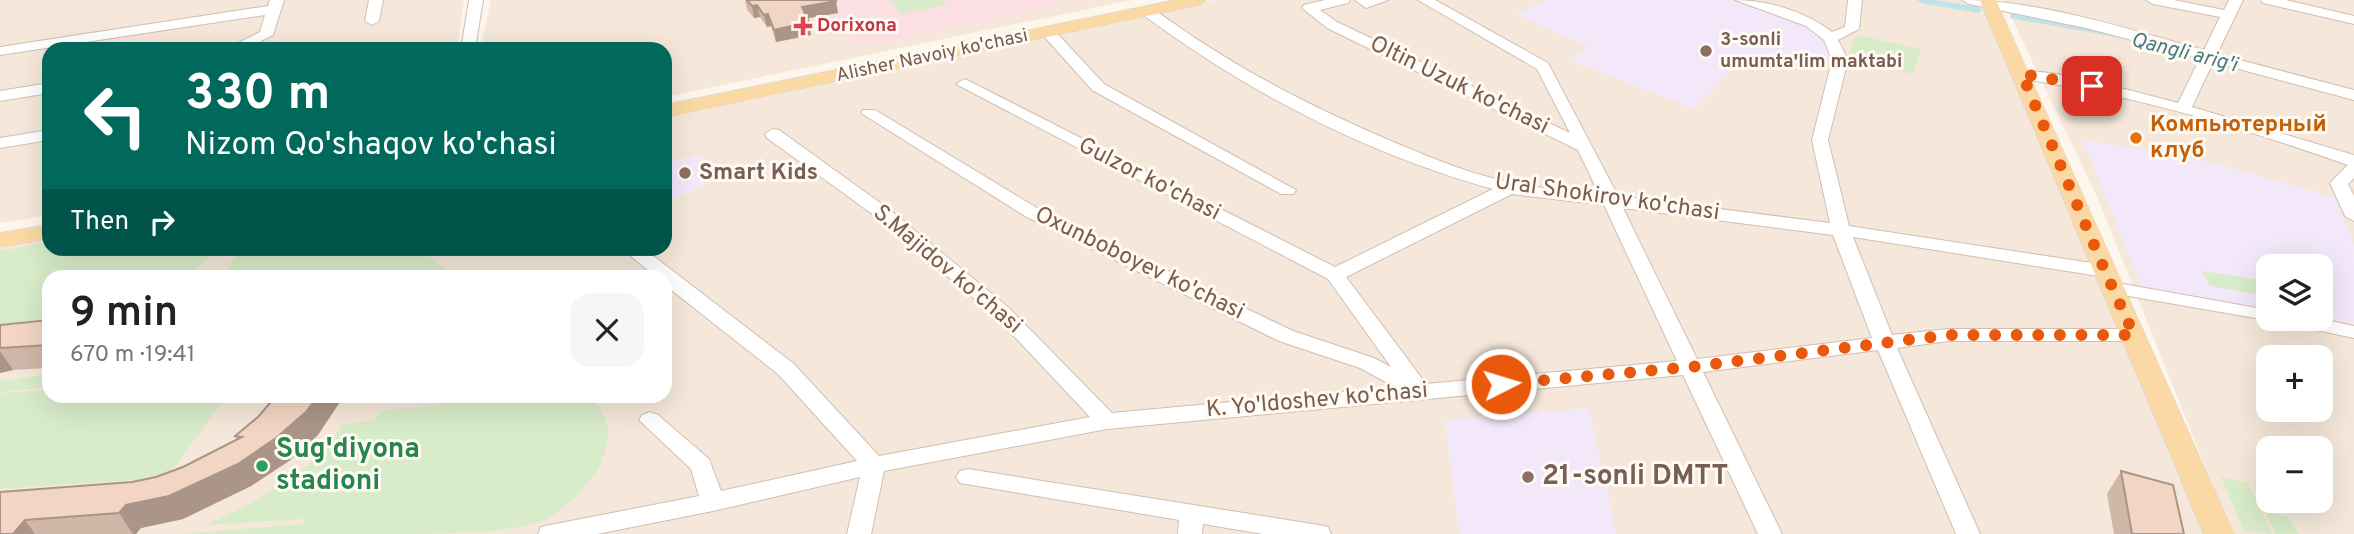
<!DOCTYPE html>
<meta charset="utf-8">
<style>
:root{--surface:#fff;--page:#f6f6f6;--text:#222;--muted:#767676}
body{margin:0;font-family:Overpass,sans-serif;background:var(--page);color:var(--text);height:100vh;display:flex;flex-direction:column;font-size:26px;white-space:nowrap}
*{box-sizing:border-box;margin:0}
p{font-size:23px;color:var(--muted)}
.icon{flex:none;width:38px;height:38px;fill:none;stroke:currentColor;stroke-width:2;stroke-linecap:round;stroke-linejoin:round}
.map{position:relative;flex:1;overflow:hidden}
.details{position:absolute;left:42px;top:270px;width:630px;height:133px;display:flex;flex-direction:column;background:var(--surface);border-radius:21px;box-shadow:0 7px 28px #0002}
.details>*{flex:none}
.banner{position:absolute;left:42px;top:42px;width:630px;height:214px;border-radius:21px;box-shadow:0 7px 28px #0002;background:#00695c;color:#fff;overflow:hidden}
.tools{position:absolute;left:2256px;top:254px;display:grid;gap:14px}
.tools a{display:grid;place-items:center;width:77px;height:77px;border-radius:14px;background:var(--surface);box-shadow:0 7px 28px #0002;font-size:35px}
.pin{position:absolute;display:grid;place-items:center;width:60px;height:60px;color:#fff;margin:-30px;border-radius:14px;box-shadow:0 4px 10px #0006}
.me{position:absolute;width:77px;margin:-38px;rotate:85deg;stroke-linejoin:round;filter:drop-shadow(0 0 5px #0008)}
.turn{display:flex;align-items:center;gap:24px;height:147px;padding:0 28px;font-size:32px}
.turn .icon{width:91px;height:91px;stroke-width:2.5}
.turn b{display:block;font-size:49px;line-height:60px}
.then{display:flex;align-items:center;height:66px;padding:0 28px;background:#0003;gap:14px;font-size:26px}
.round{display:grid;place-items:center;flex:none;width:74px;height:74px;border-radius:21px;background:var(--page)}
.overview{display:flex;align-items:center;justify-content:space-between;height:119px;padding:0 28px}
h1{font-size:42px;font-weight:600;line-height:52px}
.map>svg:first-child{display:block}
.residential{fill:#f5e8da;fill-rule:evenodd}
.education{fill:#f3e8fa}
.medical{fill:#fbdfe3}
.green{fill:#d8ecc9}
.lines{fill:none;stroke-linecap:round;stroke-linejoin:round}
.canal{fill:#bfe3e8;fill-rule:evenodd}
.minor-casing{stroke:#d1beb0;stroke-width:2}
.major-casing{stroke:#dad1cd;stroke-width:1}
.minor{fill:#fff;fill-rule:evenodd}
.major{fill:#fbd9a5;fill-rule:evenodd}
.wall{fill:#d1b7a8}
.shaded-wall{fill:#aa9588}
.building{fill:#f3d5c3;stroke:#aa9588;stroke-width:2}
.route{stroke:#ea580c;stroke-width:12;stroke-dasharray:0 21.6}
.health-dot{fill:#e0444e;stroke:#fffaf3;stroke-width:2.5}
.education-dot{fill:#8d6e63;stroke:#fffaf3;stroke-width:2.5}
.food-dot{fill:#e8710a;stroke:#fffaf3;stroke-width:2.5}
.leisure-dot{fill:#2e9e5b;stroke:#fffaf3;stroke-width:2.5}
.labels{text-anchor:middle;dominant-baseline:central;stroke-width:6;stroke-linejoin:round;paint-order:stroke}
.far-health-label{font-size:19px;font-weight:bold;fill:#be3a42;stroke:#fffaf3;text-anchor:start}
.far-education-label{font-size:19px;font-weight:bold;fill:#785e54;stroke:#fffaf3;text-anchor:start}
.far-street-label{font-size:19px;fill:#7a5c4d;stroke:#fffaf3}
.far-water-label{font-size:21px;font-style:italic;fill:#437c86;stroke:#fffaf3}
.street-label{font-size:23px;fill:#7a5c4d;stroke:#fffaf3}
.food-label{font-size:23px;font-weight:bold;fill:#c56008;stroke:#fffaf3;text-anchor:start}
.education-label{font-size:23px;font-weight:bold;fill:#785e54;stroke:#fffaf3;text-anchor:start}
.near-leisure-label{font-size:28px;font-weight:bold;fill:#27864d;stroke:#fffaf3;text-anchor:start}
.near-education-label{font-size:28px;font-weight:bold;fill:#785e54;stroke:#fffaf3;text-anchor:start}
</style>
<div class="map">
<svg width="2354" height="534" viewBox="0 0 2354 534">
<rect width="100%" height="100%" fill="#fdf6ec"/>
<g class="residential">
<path d="M0 0H464L457 49H49V215L0 223Z"/>
<path d="M491 0H1131L665 97V49H480Z"/>
<path d="M1214 0H1981L2204 534H0V243L49 235V248H665V115ZM49 276H665V396H49Z"/>
<path d="M2003 0H2354V534H2232L2099 201ZM2268 266H2320V318H2268ZM2268 357H2320V410H2268ZM2268 448H2320V500H2268Z"/>
</g>
<g class="education">
<path d="M1549 0H1731L1816 29 1831 57 1774 58 1745 55 1695 109 1570 60 1589 47 1515 14Z"/>
<path d="M2083 140 2209 162 2334 197 2354 244V324L2321 318 2320 266H2268V309L2142 287Z"/>
<path d="M698 155 706 161 696 166 714 180 665 203V162Z"/>
<path d="M1589 408 1616 534H1459L1445 420Z"/>
</g>
<path class="medical" d="M812 0H1050L1054 8 856 48 846 33 827 36Z"/>
<g class="green">
<path d="M890 0H938L952 3 901 14Z"/>
<path d="M1856 35 1921 49 1913 74 1846 59Z"/>
<path d="M49 242V248L216 249 190 276H49V337L0 346V251Z"/>
<path d="M239 248 421 249 453 276H224Z"/>
<path d="M2202 271 2260 280 2268 296 2210 286Z"/>
<path d="M49 374V387L0 392V381Z"/>
<path d="M49 390V396H227L166 478 0 489V393Z"/>
<path d="M447 396H590C610 417 613 435 601 463 592 482 561 514 541 522 497 534 436 534 388 534 319 534 250 534 181 534L303 524 305 519 206 525C256 502 312 473 342 425L376 420 381 410 440 406Z"/>
<path d="M2221 477 2248 483 2272 534 2244 531Z"/>
<path d="M2265 512 2290 518 2298 534H2275Z"/>
</g>
<g class="lines">
<g class="canal">
<path d="M1917 0H1936L1978 7 1982 10 1978 13 1921 3Z"/>
<path d="M2013 13 2110 30 2115 33 2110 36 2010 18V14Z"/>
</g>
<defs>
<g id="minor">
<path d="M270 0H284L273 35 246 49H226L260 32 265 15 0 55V47L268 6Z"/>
<path d="M369 0H383L379 21 372 25 365 21Z"/>
<path d="M469 0H483L475 49H461Z"/>
<path d="M1325 0H1350L1348 3 1320 10 1337 22 1570 133 1537 69 1418 0H1435L1548 63 1618 196 1830 223 1812 140 1832 60 1824 40 1806 26 1735 0C1768 0 1806 12 1832 32L1845 27 1848 0H1862L1859 29 1838 40 1848 60 1828 140 1849 226 2105 265 2115 271 2105 277 1853 237 1892 335 1948 329H2134L2141 330 2144 335 2141 340 2134 341H1948L1897 348 1980 534H1956L1878 350 1703 372 1782 534H1758L1683 375 1107 429 884 471 871 534H847L860 477 713 511 597 534H538L541 527 550 525 699 496 691 469 639 420 642 415 650 412 658 415 709 459 721 491 857 461 778 374 665 285V276H655L621 248H643L794 364 879 456 1090 417 995 316 878 218 767 138 765 134 773 129 779 130 890 210 1009 308 1112 413 1395 387 1360 368 1279 341 1025 216 861 113 863 110H875L1037 208 1293 331 1374 358 1391 367 1328 279 956 84 964 79 969 81 1335 267 1493 189C1367 154 1247 92 1142 14V8H1152C1233 67 1306 105 1398 144 1435 159 1470 174 1509 182 1538 189 1569 190 1599 194L1578 150 1327 28 1302 8 1304 5ZM1512 194 1604 205 1677 361 1426 384 1346 277ZM1623 208 1833 235 1872 338 1697 359Z"/>
<path d="M1355 0H1388L1366 8Z"/>
<path d="M1962 0C2040 0 2129 30 2204 50L2220 17 2153 4 2146 0H2174L2224 10 2229 0H2243L2217 54 2354 90V100L2213 62 2192 107 2354 155V178L2348 184 2354 196V221L2345 216 2330 183 2348 165C2243 128 2132 94 2022 79L2014 74C2028 61 2154 97 2178 103L2200 58 2086 28 1969 4Z"/>
<path d="M2261 0H2286L2354 16V24L2263 3Z"/>
<path d="M1048 28 1053 29 1104 84 1296 190 1293 194H1281L1092 90 1043 35 1041 32 1043 29Z"/>
<path d="M49 83V93L0 101V91Z"/>
<path d="M49 130V140L0 148V138Z"/>
<path d="M2112 282 2268 310V318H2317L2354 326V338L2273 321 2105 292 2102 288 2105 284Z"/>
<path d="M968 469 1319 525 1328 527 1331 534H1263L1203 524 1202 534H1178L1179 520 960 483 956 477 960 471Z"/>
</g>
<g id="major">
<path d="M1175 0H1207L1199 5 665 117V105Z"/>
<path d="M1980 0H1996L2234 534H2204Z"/>
<path d="M49 225V239L0 247V233Z"/>
</g>
</defs>
<use href="#minor" class="minor-casing"/>
<use href="#major" class="major-casing"/>
<use href="#minor" class="minor"/>
<use href="#major" class="major"/>
</g>
<g class="wall">
<path d="M745 0H835L838 13 807 18 811 35 776 42 771 26 767 27 760 17 754 18 747 10Z"/>
<path d="M2071 79 2095 87 2091 97 2071 95 2067 89Z"/>
<path d="M49 320V368L13 370 0 373V325Z"/>
<path d="M318 435 289 461 251 486 183 519 141 528 136 534H0V492L132 482 156 477 183 467 236 439 235 436Z"/>
<path d="M2121 471 2184 534H2114L2107 494Z"/>
</g>
<g class="shaded-wall">
<path d="M836 1 838 13 804 19 802 7Z"/>
<path d="M757 5 760 17 754 18 752 6Z"/>
<path d="M768 14 771 26 767 27 764 15Z"/>
<path d="M809 22 811 35 776 42 774 30Z"/>
<path d="M0 351 13 370 0 373Z"/>
<path d="M318 396H344L318 435 289 461 251 486 183 519 141 528 136 534H133L119 513 126 505Z"/>
<path d="M25 520 35 534H13Z"/>
</g>
<g class="building">
<path d="M747 0H835L836 1 802 7 809 22 774 30 768 14 764 15 757 5 752 6Z"/>
<path d="M2071 79 2093 83 2095 87 2075 85Z"/>
<path d="M49 320V345L0 348V325Z"/>
<path d="M276 396H318L306 412 276 438 238 464 169 496 126 505 119 513 25 520 13 534H0V492L132 482 156 477 183 467 242 437 235 436 258 417Z"/>
<path d="M2121 471 2173 485 2184 534H2132Z"/>
</g>
<g class="lines">
<path class="route" d="M1501 384 1690 367 1948 335H2134L2105 271 2022 74 2092 86"/>
</g>
<path class="health-dot" d="M799.5 15.5h7v7h7v7h-7v7h-7v-7h-7v-7h7z"/>
<g class="education-dot">
<circle cx="1706" cy="51" r="7"/>
<circle cx="685" cy="173" r="7"/>
<circle cx="1528" cy="477" r="7"/>
</g>
<circle class="food-dot" cx="2136" cy="138" r="7"/>
<circle class="leisure-dot" cx="262" cy="466" r="7"/>
<g class="labels">
<g class="far-health-label">
<text x="817" y="26">Dorixona</text>
</g>
<g class="far-education-label">
<text x="1720" y="40">3-sonli<tspan x="1720" dy="22">umumta'lim maktabi</tspan></text>
</g>
<g class="far-street-label">
<text transform="translate(932 56) rotate(-12)">Alisher Navoiy ko'chasi</text>
</g>
<g class="far-water-label">
<text transform="translate(2184 53) rotate(14)">Qangli arig'i</text>
</g>
<g class="street-label">
<text transform="translate(1459 86) rotate(26)">Oltin Uzuk ko'chasi</text>
<text transform="translate(1149 180) rotate(27)">Gulzor ko'chasi</text>
<text transform="translate(1607 198) rotate(8)">Ural Shokirov ko'chasi</text>
<text transform="translate(1139 264) rotate(26)">Oxunboboyev ko'chasi</text>
<text transform="translate(947 270) rotate(40)">S.Majidov ko'chasi</text>
<text transform="translate(1317 401) rotate(-5)">K. Yo'ldoshev ko'chasi</text>
</g>
<g class="food-label">
<text x="2150" y="125">Компьютерный<tspan x="2150" dy="26">клуб</tspan></text>
</g>
<g class="education-label">
<text x="699" y="173">Smart Kids</text>
</g>
<g class="near-leisure-label">
<text x="276" y="450">Sug'diyona<tspan x="276" dy="32">stadioni</tspan></text>
</g>
<g class="near-education-label">
<text x="1542" y="477">21-sonli DMTT</text>
</g>
</g>
</svg>
<div class="tools">
<a><svg class="icon" aria-label="layers" viewBox="0 0 24 24"><path d="M12 4l9 5-9 5-9-5zM3 14l9 5 9-5"/></svg></a>
<a>+</a>
<a>−</a>
</div>
<div class="pin" style="left:2092px;top:86px;background:#d93025"><svg class="icon" aria-label="arrive" viewBox="0 0 24 24"><path d="M6 21V4h12l-3 4 3 4H6"/></svg></div>
<svg class="me" style="left:1501px;top:384px" viewBox="-20 -20 40 40"><circle r="17" fill="#ea580c" stroke="#fff" stroke-width="3"/><path d="M0-11L8 9 0 5-8 9z" fill="#fff"/></svg>
<div class="banner">
<div class="turn"><svg class="icon" aria-label="left" viewBox="0 0 24 24"><path d="M17 20v-9H6M10 6l-5 5 5 5"/></svg><div><b>330 m</b>Nizom Qo'shaqov ko'chasi</div></div>
<div class="then">Then<svg class="icon" aria-label="right" viewBox="0 0 24 24"><path d="M7 20v-9h11M14 6l5 5-5 5"/></svg></div>
</div>
<section class="details">
<div class="overview"><div><h1>9 min</h1><p>670 m · 19:41</p></div><a class="round"><svg class="icon" aria-label="close" viewBox="0 0 24 24"><path d="M6 6l12 12M18 6L6 18"/></svg></a></div>
</section>
</div>
